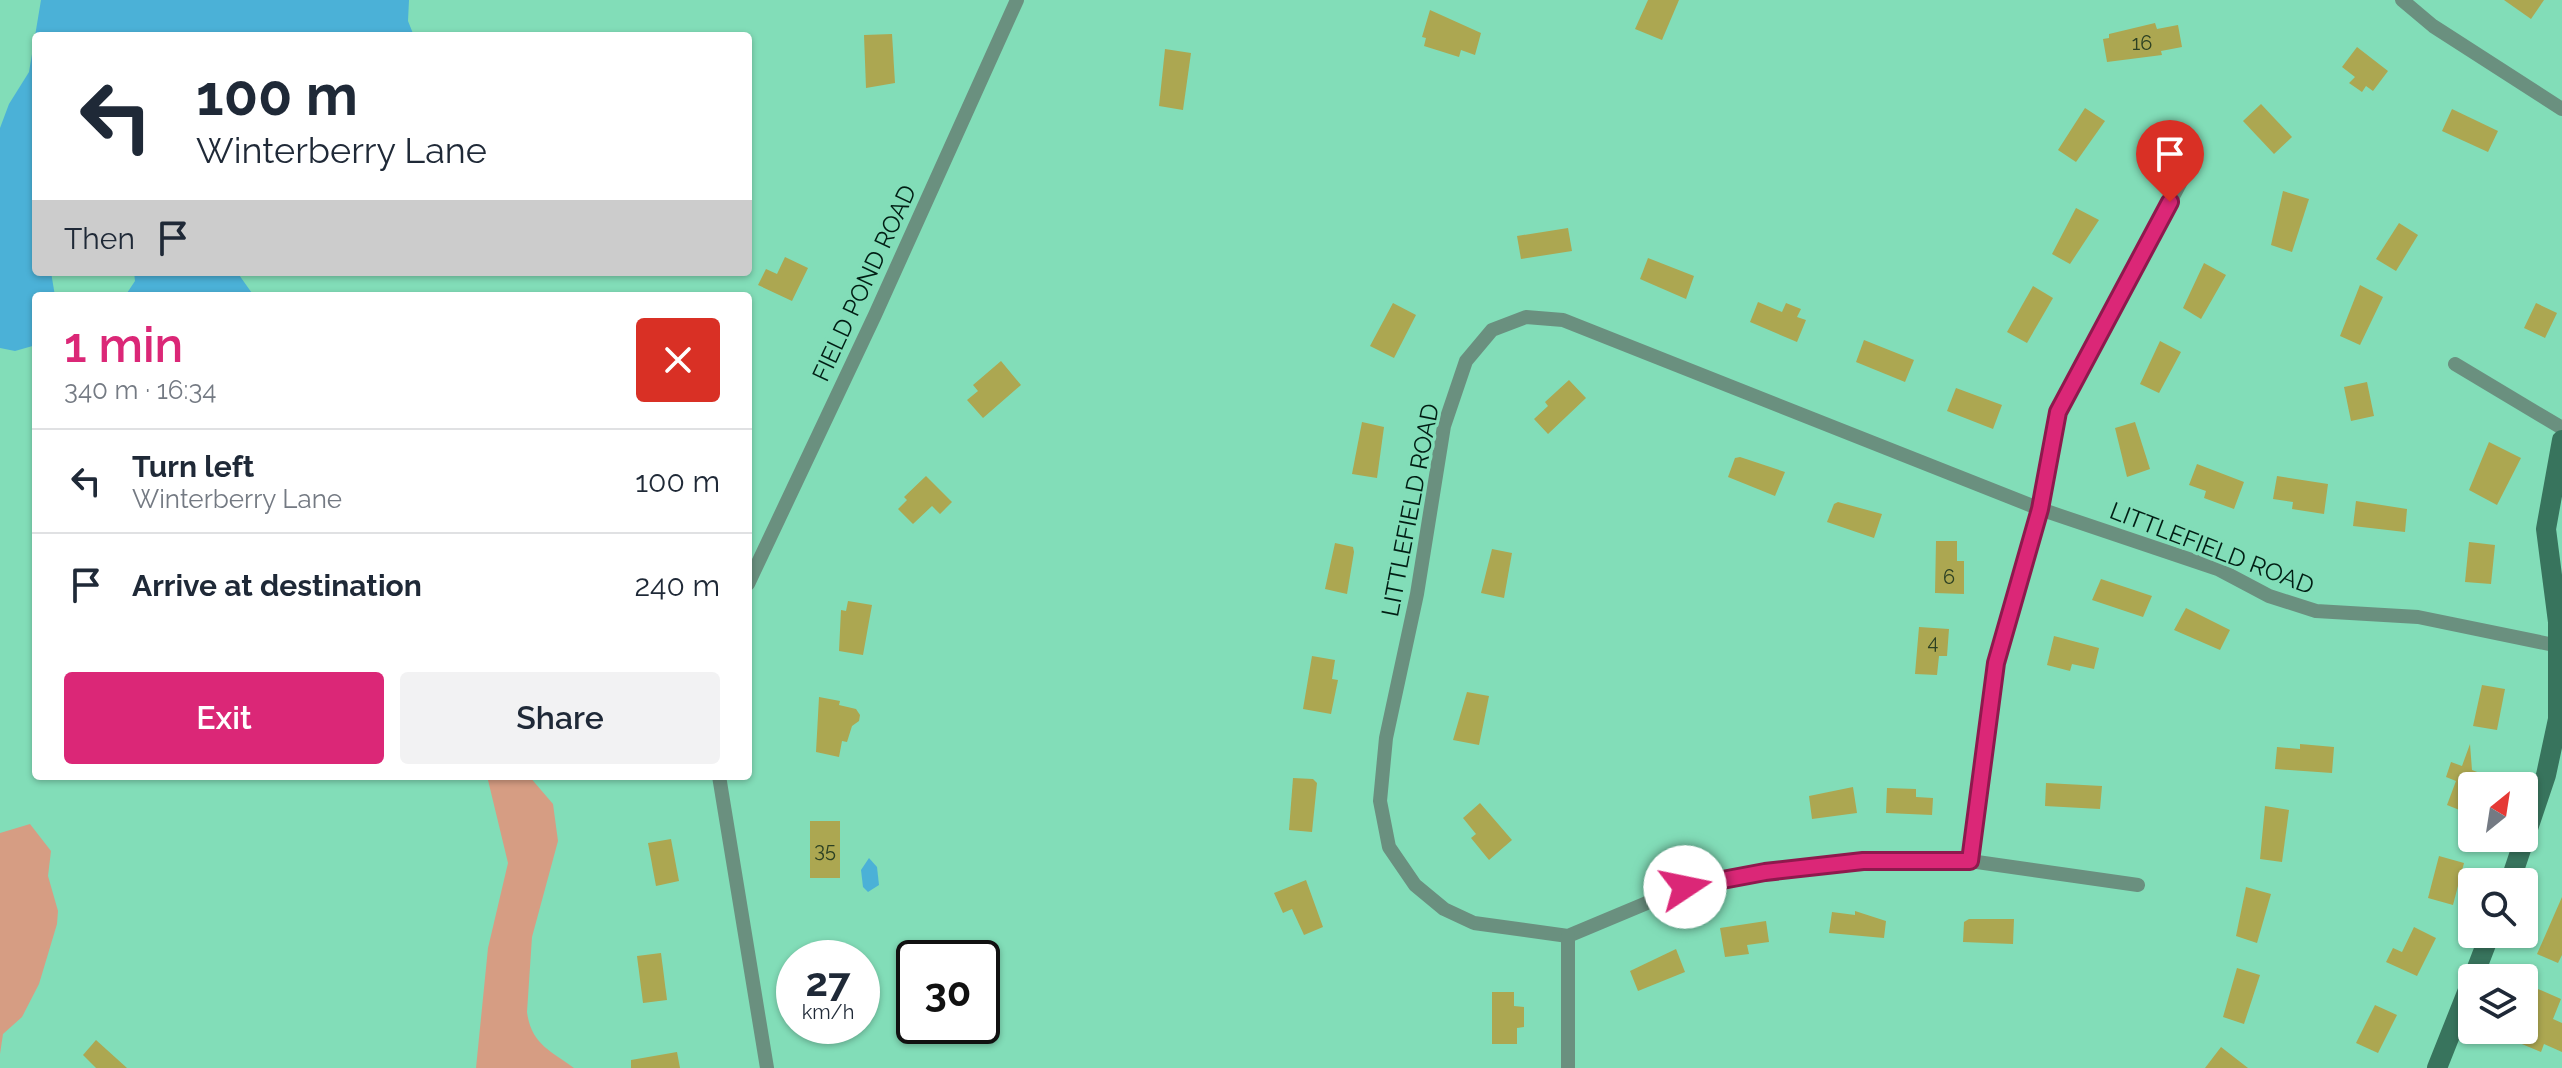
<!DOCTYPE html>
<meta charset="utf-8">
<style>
:root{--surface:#fff;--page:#f2f2f3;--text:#1f2937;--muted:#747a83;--line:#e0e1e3;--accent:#db2777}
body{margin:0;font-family:Raleway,sans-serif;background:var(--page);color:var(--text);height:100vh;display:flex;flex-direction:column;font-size:30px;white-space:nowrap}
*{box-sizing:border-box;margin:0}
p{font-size:26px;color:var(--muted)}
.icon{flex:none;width:44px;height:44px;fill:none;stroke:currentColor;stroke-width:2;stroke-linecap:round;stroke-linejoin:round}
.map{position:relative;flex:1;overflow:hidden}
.sheet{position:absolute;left:32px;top:292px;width:720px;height:488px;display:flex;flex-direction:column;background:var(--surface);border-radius:8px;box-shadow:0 2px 6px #0004}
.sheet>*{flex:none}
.guide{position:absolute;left:32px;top:32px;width:720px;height:244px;border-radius:8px;box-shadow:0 2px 6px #0004;background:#fff;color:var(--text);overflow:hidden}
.needle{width:52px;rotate:30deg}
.buttons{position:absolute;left:2458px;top:772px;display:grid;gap:16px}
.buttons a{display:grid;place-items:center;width:80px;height:80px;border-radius:8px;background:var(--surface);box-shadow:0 2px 6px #0004;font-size:40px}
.speed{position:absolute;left:776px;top:940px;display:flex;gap:16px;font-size:40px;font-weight:700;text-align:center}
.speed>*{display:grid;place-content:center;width:104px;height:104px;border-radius:50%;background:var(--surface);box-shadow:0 2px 6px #0004;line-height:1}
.speed small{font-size:20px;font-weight:400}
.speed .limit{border:4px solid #111;border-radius:12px;background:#fff;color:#111}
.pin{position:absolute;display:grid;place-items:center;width:68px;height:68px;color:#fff;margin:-82px -34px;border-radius:50% 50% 50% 0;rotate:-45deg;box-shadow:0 0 8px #0007}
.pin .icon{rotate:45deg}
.me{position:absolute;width:88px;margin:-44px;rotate:79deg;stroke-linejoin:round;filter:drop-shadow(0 0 6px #0008)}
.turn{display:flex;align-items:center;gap:28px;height:168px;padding:0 32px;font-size:36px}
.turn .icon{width:104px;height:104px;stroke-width:2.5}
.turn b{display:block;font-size:56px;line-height:68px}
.then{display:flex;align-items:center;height:76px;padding:0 32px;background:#0003;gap:16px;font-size:30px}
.round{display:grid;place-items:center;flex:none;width:84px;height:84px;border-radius:8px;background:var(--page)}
.overview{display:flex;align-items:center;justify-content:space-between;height:136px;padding:0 32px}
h1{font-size:48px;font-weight:600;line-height:60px;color:var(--accent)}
.button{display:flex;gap:16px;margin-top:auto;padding:16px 32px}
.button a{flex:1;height:92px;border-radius:8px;background:var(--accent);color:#fff;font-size:32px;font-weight:600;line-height:92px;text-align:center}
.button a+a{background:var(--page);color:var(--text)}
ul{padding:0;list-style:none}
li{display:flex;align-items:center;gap:24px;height:104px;padding:0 32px;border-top:2px solid var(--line)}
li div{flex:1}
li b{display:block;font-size:30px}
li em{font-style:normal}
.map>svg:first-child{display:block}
.green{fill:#d69d83}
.water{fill:#4bb1d7}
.building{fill:#aca751}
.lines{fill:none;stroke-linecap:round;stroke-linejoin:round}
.street{stroke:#6a907f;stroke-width:14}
.secondary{stroke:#38745d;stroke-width:20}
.route-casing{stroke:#8e194d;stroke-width:20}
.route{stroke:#db2777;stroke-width:14}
.labels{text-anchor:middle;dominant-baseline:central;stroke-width:7;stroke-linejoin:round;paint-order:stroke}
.number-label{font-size:20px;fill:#2c4023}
.street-label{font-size:24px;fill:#011e14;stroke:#82ddb8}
</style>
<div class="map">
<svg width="2562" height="1068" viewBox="0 0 2562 1068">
<rect width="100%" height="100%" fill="#82ddb8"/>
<g class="green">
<path d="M487 776H529L553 804 558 841 532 937 527 1012C531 1044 551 1051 574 1068H476L488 948 508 863Z"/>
<path d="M30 824 51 851 48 876 58 911 57 924 39 984 22 1017 3 1034 0 1054V833Z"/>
</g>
<g class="water">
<path d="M41 0H409L408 21 414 36H36V272H51L55 296H36V345L15 351 0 348V128L9 104 29 72Z"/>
<path d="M134 272H237L254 296H125L135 281Z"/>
<path d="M869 858 877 867 879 885 868 892 863 887 861 870Z"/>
</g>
<g class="building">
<path d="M1648 0H1679L1662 40 1635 29Z"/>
<path d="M2504 0H2544L2531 19Z"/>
<path d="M1430 10 1481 33 1475 55 1461 50 1459 57 1424 46 1426 38 1422 37Z"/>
<path d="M2155 23 2157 29 2178 25 2182 47 2161 51 2162 55 2107 62 2103 39 2109 38V34Z"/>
<path d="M892 34 895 83 866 88 864 35Z"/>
<path d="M2357 47 2388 71 2373 91 2366 86 2362 92 2349 83 2355 77 2342 67Z"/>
<path d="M1165 49 1191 53 1183 110 1159 106Z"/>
<path d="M2261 104 2292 137 2274 154 2243 121Z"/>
<path d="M2085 108 2105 121 2076 162 2058 150Z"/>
<path d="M2452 109 2498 131 2488 152 2442 131Z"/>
<path d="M2283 191 2309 199 2292 252 2271 245Z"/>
<path d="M2076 208 2099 220 2070 264 2052 254Z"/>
<path d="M2399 223 2418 235 2396 271 2376 259Z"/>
<path d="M1568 228 1572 251 1521 259 1517 236Z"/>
<path d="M785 257 808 268 792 301 758 285 766 269 777 274Z"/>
<path d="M1648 258 1694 276 1686 299 1640 279Z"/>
<path d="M2204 263 2226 275 2201 319 2183 308Z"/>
<path d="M2360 285 2383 297 2360 345 2340 336Z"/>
<path d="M2033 286 2053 298 2027 343 2007 332Z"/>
<path d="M1758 302 1782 312 1786 303 1801 309 1797 317 1806 320 1797 342 1750 322Z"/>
<path d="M1393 303 1416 315 1394 358 1370 346Z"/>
<path d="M2536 303 2557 313 2545 338 2524 328Z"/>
<path d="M1864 340 1914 360 1905 382 1856 362Z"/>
<path d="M2160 341 2181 352 2159 393 2140 384Z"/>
<path d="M1001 361 1021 385 983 418 967 400 978 391 973 385Z"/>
<path d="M1569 380 1586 398 1548 434 1534 419 1548 406 1545 402Z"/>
<path d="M2367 382 2374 416 2351 421 2344 387Z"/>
<path d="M1956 388 2002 405 1993 429 1947 411Z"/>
<path d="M1362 422 1384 427 1377 478 1352 474Z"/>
<path d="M2135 422 2150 469 2127 477 2115 428Z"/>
<path d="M2489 442 2521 458 2497 505 2469 490Z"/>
<path d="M1740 457 1785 472 1775 496 1728 477 1735 458Z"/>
<path d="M2197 464 2244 482 2234 509 2204 498 2206 491 2189 485Z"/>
<path d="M926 476 952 502 940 514 932 506 913 524 898 509 907 500 904 497Z"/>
<path d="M2277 476 2328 484 2324 514 2292 509 2293 502 2273 499Z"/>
<path d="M2356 501 2407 509 2405 532 2353 526Z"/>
<path d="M1838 502 1882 514 1874 538 1827 522 1834 504Z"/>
<path d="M1936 541H1957V561H1964V594L1935 593Z"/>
<path d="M2469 542 2495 545 2491 584 2465 582Z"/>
<path d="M1335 543 1353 547 1354 552 1347 594 1325 589Z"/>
<path d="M1492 549 1512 553 1504 598 1481 593Z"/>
<path d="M2101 579 2152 596 2143 617 2092 600Z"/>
<path d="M848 601 872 605 863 655 839 651 841 610 846 611Z"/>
<path d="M2186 608 2230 630 2220 650 2174 630Z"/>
<path d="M1919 627 1949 629 1947 656H1939L1937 675 1915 674Z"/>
<path d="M2054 636 2099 648 2094 669 2072 664 2070 671 2047 665Z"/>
<path d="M1312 656 1335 660 1332 679 1338 680 1331 714 1303 709Z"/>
<path d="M2482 685 2505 689 2497 730 2473 726Z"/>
<path d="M1467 692 1489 696 1479 745 1453 740Z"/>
<path d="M819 697 840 701 839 705 856 709 860 715 859 721 852 726 847 742 842 741 839 757 816 752Z"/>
<path d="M2300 744 2334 747 2332 773 2275 769 2277 747 2300 749Z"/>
<path d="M2470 744 2472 770 2511 785 2472 786V815L2447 805 2456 781 2446 777 2451 762 2462 766Z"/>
<path d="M1293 778 1313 779 1317 783 1312 832 1289 830Z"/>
<path d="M2046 783 2102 786 2100 809 2045 806Z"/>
<path d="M1853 787 1857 813 1812 819 1809 796Z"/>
<path d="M1887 788 1916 789V797L1933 798 1932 815 1886 813Z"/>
<path d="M1480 803 1512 840 1489 860 1471 838 1476 834 1463 818Z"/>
<path d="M2265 806 2289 810 2282 862 2260 859Z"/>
<rect x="810" y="821" width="30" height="57"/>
<path d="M671 839 679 881 656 886 648 843Z"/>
<path d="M2439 856 2464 863 2453 905 2428 898Z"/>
<path d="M1306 880 1323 927 1304 935 1292 909 1283 913 1274 893Z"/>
<path d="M2246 887 2271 894 2257 943 2236 936Z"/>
<path d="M2562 897V955L2558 963 2537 954Z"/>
<path d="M1855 911 1886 921 1884 938 1829 933 1832 912 1855 915Z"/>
<path d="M1969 919H2014L2013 944 1963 942 1964 922Z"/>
<path d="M1766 921 1769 942 1747 945 1749 954 1725 957 1720 928Z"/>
<path d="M2414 927 2436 938 2417 976 2386 962 2393 948 2402 952Z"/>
<path d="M1676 949 1685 972 1638 991 1630 971Z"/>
<path d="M661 953 667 1000 643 1003 637 956Z"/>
<path d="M2237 968 2260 975 2244 1024 2223 1017Z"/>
<path d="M2538 989 2561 999 2553 1019 2562 1023V1052L2544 1044 2541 1052 2517 1042 2524 1030V1014L2530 1000 2533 1002Z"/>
<path d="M1492 992H1514V1006L1524 1007V1027L1517 1028V1044H1492Z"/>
<path d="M2375 1005 2397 1015 2378 1053 2356 1043Z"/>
<path d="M96 1040 127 1068H96L83 1055Z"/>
<path d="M2221 1047 2248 1068H2205Z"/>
<path d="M677 1052 680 1068H631V1060Z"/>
</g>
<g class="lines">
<g class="street">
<path d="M2402 0 2433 26 2562 109"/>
<path d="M2455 364 2562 428"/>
<path d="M748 584 875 315 1017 0"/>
<path d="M719 776 767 1068"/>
<path d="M1970 861 1996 663 2040 509 2058 412 2184 176"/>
<path d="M2138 885 1970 861H1863L1765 872 1685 887 1568 936 1474 923 1444 909 1415 885 1389 847 1380 801 1386 738 1417 594 1444 426 1466 361 1492 330 1526 317 1563 320 2040 509 2218 569 2269 596 2316 611 2418 617 2559 646"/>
<path d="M1568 936V1068"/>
</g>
<g class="secondary">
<path d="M2510 882 2546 775 2558 719V622L2546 529 2562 440"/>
<path d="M2473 978 2490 934"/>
<path d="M2437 1068 2472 980"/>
</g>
</g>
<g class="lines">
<defs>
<path id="route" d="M1685 887 1765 872 1863 861H1970L1996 663 2040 509 2058 412 2170 202"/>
</defs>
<use href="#route" class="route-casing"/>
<use href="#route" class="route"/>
</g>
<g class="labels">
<g class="number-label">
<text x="2142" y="43">16</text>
<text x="1949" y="577">6</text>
<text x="1933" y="642">4</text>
<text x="825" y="850">35</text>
</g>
<g class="street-label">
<text transform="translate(864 283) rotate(-65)">FIELD POND ROAD</text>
<text transform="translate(1410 510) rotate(-79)">LITTLEFIELD ROAD</text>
<text transform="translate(2212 548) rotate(21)">LITTLEFIELD ROAD</text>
</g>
</g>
</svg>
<div class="buttons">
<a><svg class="needle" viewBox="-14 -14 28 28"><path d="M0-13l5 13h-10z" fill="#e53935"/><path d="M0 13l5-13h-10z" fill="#747a83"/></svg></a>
<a><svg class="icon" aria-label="search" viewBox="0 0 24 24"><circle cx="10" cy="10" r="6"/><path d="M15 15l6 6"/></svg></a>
<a><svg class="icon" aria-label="layers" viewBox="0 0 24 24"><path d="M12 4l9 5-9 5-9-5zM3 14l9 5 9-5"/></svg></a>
</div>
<div class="speed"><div>27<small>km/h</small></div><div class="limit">30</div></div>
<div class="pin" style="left:2170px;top:202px;background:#d93025"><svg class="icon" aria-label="arrive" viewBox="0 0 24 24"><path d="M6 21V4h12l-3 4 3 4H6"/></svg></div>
<svg class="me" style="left:1685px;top:887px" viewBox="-20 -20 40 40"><circle r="19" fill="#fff"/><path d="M0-13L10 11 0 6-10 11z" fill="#db2777"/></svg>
<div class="guide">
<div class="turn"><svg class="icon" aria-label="left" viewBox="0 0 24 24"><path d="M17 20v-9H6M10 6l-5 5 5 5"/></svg><div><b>100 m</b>Winterberry Lane</div></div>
<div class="then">Then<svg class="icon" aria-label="arrive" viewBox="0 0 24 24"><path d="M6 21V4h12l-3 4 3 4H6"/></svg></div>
</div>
<section class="sheet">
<div class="overview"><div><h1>1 min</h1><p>340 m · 16:34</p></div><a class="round" style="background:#d93025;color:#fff"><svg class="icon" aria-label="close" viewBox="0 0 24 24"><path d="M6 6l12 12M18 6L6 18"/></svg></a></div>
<ul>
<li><svg class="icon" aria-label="left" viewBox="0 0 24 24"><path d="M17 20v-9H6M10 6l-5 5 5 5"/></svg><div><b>Turn left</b><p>Winterberry Lane</p></div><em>100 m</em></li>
<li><svg class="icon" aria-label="arrive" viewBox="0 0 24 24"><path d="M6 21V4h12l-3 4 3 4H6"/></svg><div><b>Arrive at destination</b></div><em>240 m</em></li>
</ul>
<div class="button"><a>Exit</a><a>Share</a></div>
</section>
</div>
